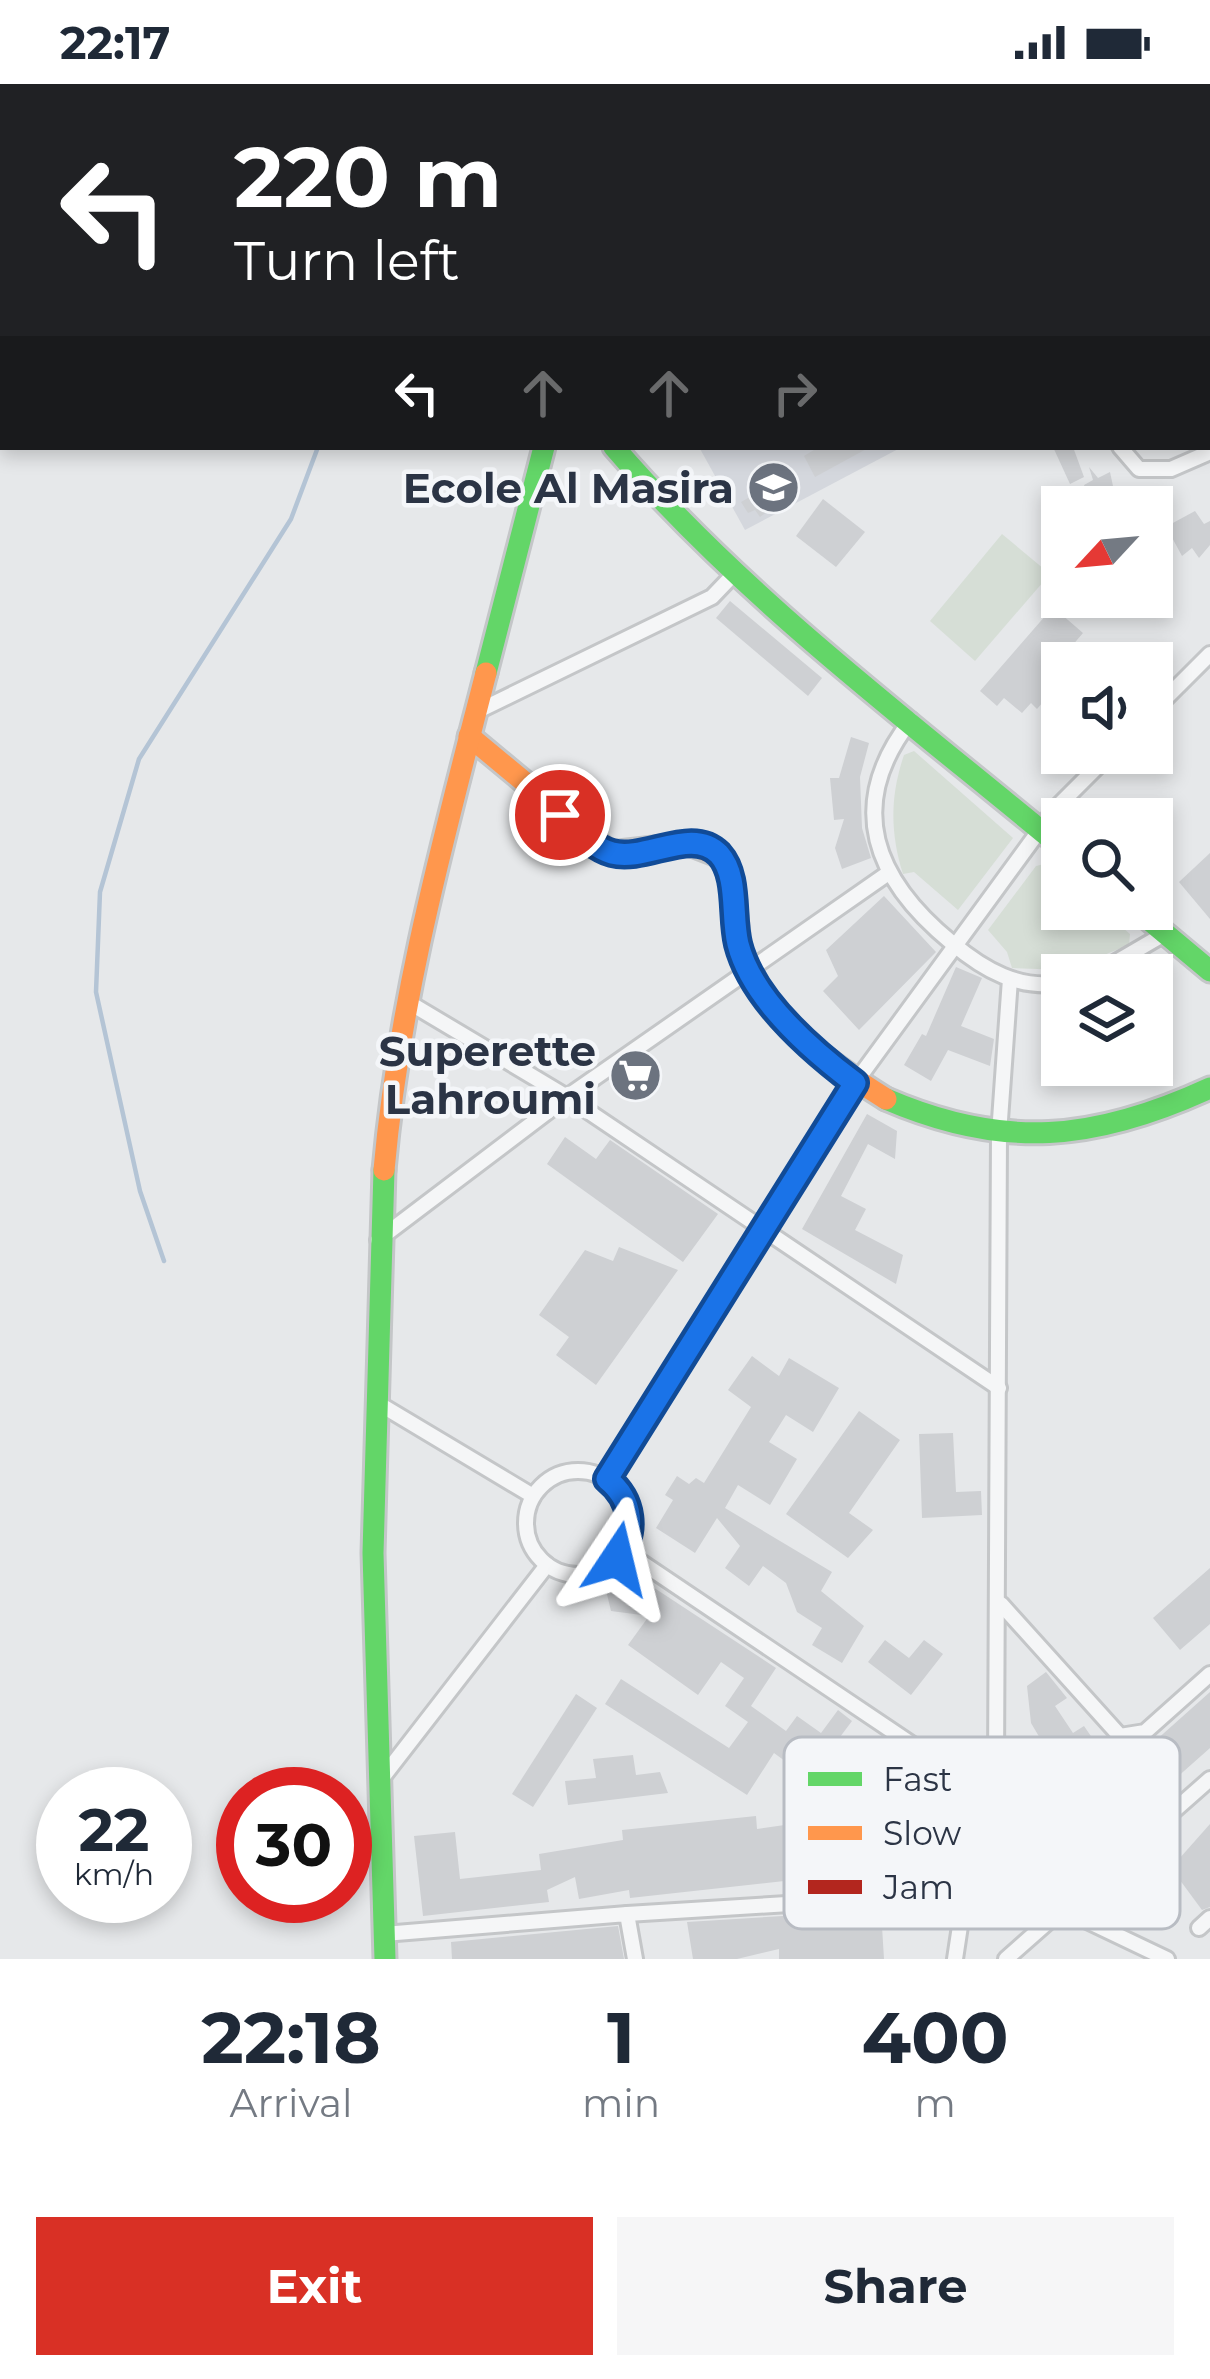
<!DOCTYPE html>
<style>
:root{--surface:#fff;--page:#f6f6f7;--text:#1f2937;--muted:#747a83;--accent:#d93025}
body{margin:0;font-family:Montserrat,sans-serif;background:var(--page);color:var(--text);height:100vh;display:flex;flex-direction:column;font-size:45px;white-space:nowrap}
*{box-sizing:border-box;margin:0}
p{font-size:39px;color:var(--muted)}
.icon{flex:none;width:66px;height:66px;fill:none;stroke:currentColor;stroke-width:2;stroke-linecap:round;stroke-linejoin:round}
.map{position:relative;height:1875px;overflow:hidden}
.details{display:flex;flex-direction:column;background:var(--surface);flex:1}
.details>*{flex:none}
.hud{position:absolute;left:0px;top:0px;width:1212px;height:366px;box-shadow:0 6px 18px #0003;background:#202124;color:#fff;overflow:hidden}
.needle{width:78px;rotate:244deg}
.fabs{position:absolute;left:1041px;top:402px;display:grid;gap:24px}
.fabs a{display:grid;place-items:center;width:132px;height:132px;border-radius:0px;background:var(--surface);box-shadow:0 6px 18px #0003;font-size:60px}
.speed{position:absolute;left:36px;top:1683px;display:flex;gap:24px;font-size:60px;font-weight:700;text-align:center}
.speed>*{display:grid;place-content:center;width:156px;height:156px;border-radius:50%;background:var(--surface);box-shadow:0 6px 18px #0003;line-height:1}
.speed small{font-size:30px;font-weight:400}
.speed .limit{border:18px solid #d22;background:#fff;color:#111}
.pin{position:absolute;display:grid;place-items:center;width:102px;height:102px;color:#fff;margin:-51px;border:6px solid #fff;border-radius:50%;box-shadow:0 3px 12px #0007}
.me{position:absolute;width:132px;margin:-66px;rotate:10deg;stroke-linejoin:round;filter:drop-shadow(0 0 9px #0008)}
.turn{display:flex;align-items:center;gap:42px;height:252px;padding:0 36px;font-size:54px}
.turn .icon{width:156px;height:156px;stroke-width:2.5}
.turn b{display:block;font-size:84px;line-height:102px}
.lanes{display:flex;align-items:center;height:114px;padding:0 36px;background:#0003;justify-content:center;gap:60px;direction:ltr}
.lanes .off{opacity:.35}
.eta{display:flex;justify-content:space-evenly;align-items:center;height:204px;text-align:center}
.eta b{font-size:72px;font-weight:700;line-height:84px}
.primary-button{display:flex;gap:24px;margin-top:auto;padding:24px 36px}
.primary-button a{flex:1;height:138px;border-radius:0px;background:var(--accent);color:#fff;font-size:48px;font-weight:700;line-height:138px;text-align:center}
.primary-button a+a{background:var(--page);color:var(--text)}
.status{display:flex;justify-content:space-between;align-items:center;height:84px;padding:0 60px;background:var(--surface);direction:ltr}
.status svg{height:33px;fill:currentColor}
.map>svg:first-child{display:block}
.built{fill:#d4d7dd}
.green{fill:#d6ded6}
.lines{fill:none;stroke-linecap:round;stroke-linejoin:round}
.stream{stroke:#b4c4d5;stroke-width:4.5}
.building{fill:#ced0d3}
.street-casing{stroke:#c4c6c8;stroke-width:20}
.fast-casing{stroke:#c4c6c8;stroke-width:27}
.slow-casing{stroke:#c4c6c8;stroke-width:27}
.jam-casing{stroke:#c4c6c8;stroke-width:27}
.street{stroke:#f5f6f7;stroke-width:14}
.fast{stroke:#63d668;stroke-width:21}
.slow{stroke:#ff974d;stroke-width:21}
.jam{stroke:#b3261e;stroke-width:21}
.route-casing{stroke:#114b97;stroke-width:30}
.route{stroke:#1a73e8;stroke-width:21}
.labels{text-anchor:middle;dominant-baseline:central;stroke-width:9;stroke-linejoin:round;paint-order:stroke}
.poi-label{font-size:42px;font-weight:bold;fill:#2b3445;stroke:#f4f6f9;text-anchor:end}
.key{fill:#f4f6f9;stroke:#b8bcc3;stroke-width:3}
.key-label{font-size:33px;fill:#2b3445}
</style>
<div class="status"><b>22:17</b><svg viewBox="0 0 49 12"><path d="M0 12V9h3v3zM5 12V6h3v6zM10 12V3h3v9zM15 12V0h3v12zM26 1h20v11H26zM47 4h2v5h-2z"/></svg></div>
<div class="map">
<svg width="1210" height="1875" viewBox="0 0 1210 1875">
<rect width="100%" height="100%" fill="#e6e8ea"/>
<path class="built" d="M699 363H902L745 446Z"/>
<g class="green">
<path d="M1002 450 1050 490 975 577 930 537Z"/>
<path d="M914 667 1013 754 958 826 914 788 903 790C890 749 890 712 904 671Z"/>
<path d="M1048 779 1062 791V825H1101L1130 850 1129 861 1066 886 1012 884 1007 868 988 846 1036 782Z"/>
</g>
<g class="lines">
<g class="stream">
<path d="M496 3 499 0"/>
<path d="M164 1177 140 1107 96 908 100 808 139 675 291 435 318 363"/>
</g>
</g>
<g class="building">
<path d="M819 363H870L815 393 804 372Z"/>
<path d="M1053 363H1073L1084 393 1070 400Z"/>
<path d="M1089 383 1098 394 1110 388 1113 402 1108 407 1112 411 1099 423 1097 412 1089 417 1084 401 1093 396Z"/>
<path d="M785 393 793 409 760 433 755 426 748 429 741 418Z"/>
<path d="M823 415 865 448 836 483 796 452Z"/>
<path d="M1152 422 1171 440 1195 427 1204 440 1210 437V461L1199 474 1192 464 1182 472 1169 448 1152 464Z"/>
<path d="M730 517 822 594 808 612 716 534Z"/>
<path d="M1053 523 1083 549 1071 563 1090 579H1062V596L1037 625 1031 619 1022 629 1004 614 997 622 980 607Z"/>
<path d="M851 653 869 659 860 693 862 744 871 774 842 785 835 764 844 735 834 736 830 694H839Z"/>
<path d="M1210 769V835L1179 798Z"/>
<path d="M884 812 936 868 859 946 823 907 838 892 826 866Z"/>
<path d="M956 883 982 894 961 942 994 955 990 982 948 966 931 997 904 981 922 950 926 952Z"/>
<path d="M867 1030 897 1047 895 1075 868 1060 841 1112 866 1125 855 1146 903 1171 896 1200 802 1145Z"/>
<path d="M565 1053 596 1075 610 1056 718 1130 683 1178 547 1080Z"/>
<path d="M619 1163 678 1186 596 1301 556 1271 569 1253 539 1231 585 1166 613 1177Z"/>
<path d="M752 1272 779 1292 789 1274 839 1304 813 1348 786 1331 769 1358 797 1375 770 1421 738 1401 725 1424 832 1488 821 1507 864 1542 842 1579 812 1561 822 1544 797 1528 786 1499 763 1482 749 1502 725 1484 740 1462 717 1434 695 1469 656 1444 673 1416 665 1411 677 1392 689 1400 696 1394 704 1399 751 1323 728 1306Z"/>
<path d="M859 1327 900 1356 849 1429 873 1446 848 1474 786 1430Z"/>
<path d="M953 1349 956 1408 981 1407 982 1431 922 1434 919 1350Z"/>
<path d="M1210 1484V1540L1180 1566 1153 1534Z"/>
<path d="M633 1490 776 1584 751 1622 786 1647 797 1632 821 1649 838 1626 852 1637 837 1657 877 1686 849 1724 774 1669 747 1711 605 1620 621 1595 729 1664 748 1638 725 1622 744 1594 721 1578 698 1611 628 1561 649 1532 611 1527 605 1502Z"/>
<path d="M885 1556 909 1574 924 1556 943 1570 911 1611 868 1578Z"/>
<path d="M1046 1588 1067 1614 1055 1622 1073 1649 1084 1642 1097 1661 1136 1674 1210 1608V1664L1166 1703 1063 1693 1031 1639 1027 1602Z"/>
<path d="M576 1610 597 1624 533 1723 512 1710Z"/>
<path d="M633 1671 636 1691 660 1688 668 1709 568 1721 565 1697 596 1694 593 1675Z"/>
<path d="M875 1728 883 1786 630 1814 629 1806 579 1815 575 1793 547 1806 549 1818 423 1832 414 1752 455 1748 460 1795 541 1786 539 1770 623 1756 622 1746 756 1732 757 1745Z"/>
<path d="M1210 1740V1823L1202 1826 1171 1784Z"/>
<path d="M881 1826 884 1875H779V1865L737 1875H693L687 1838Z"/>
<path d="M618 1842 624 1875H452L451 1858Z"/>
</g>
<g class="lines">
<defs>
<g id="street">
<path d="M952 0 953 3"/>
<path d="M1120 363 1139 385H1171L1210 368"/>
<path d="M476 628 712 513 734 490"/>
<path d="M1152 628 1210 570"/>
<path d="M911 636C844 722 875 796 952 859 984 886 1019 906 1062 899"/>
<path d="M1094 891 1166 849"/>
<path d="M408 918 567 1013 999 1304"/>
<path d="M378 1156 567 1013 887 790"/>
<path d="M376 1318 533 1412"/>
<circle cx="578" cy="1439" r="52"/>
<path d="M607 1395 855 999 1055 725 1111 669"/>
<path d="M623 1466 962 1694"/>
<path d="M1001 1520 1120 1652 1145 1648 1210 1590"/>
<circle cx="985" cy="1711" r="28"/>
<path d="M996 1685 999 1050 1010 895"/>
<path d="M379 1698 547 1481"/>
<path d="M1012 1717 1145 1751"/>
<path d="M1060 1824 1167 1875"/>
<path d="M627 1830 965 1809"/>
<path d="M1199 1844 1210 1834"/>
<path d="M384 1850 627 1830 635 1875"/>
<path d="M955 1875 965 1809 985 1740"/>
<path d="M1006 1875 1210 1695"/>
</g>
<g id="fast">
<path d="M614 363C745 515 908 636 1062 764"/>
<path d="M486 589 544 363"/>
<path d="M1136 825 1210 887"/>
<path d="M886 1015C1004 1066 1095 1057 1210 1004"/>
<path d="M384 1086 373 1469 385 1875"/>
</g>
<g id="slow">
<path d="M469 652 610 769 689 760 720 772C739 803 733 838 742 872 760 934 835 983 886 1015"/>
<path d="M384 1086C399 916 444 753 486 589"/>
</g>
<path id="jam" d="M425 0V3"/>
</defs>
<use href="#street" class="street-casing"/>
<use href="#fast" class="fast-casing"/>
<use href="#slow" class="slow-casing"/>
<use href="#jam" class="jam-casing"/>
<use href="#street" class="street"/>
<use href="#fast" class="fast"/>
<use href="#slow" class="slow"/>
<use href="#jam" class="jam"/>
</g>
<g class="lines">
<defs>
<path id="route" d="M560 731C575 744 593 764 612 769 646 778 692 742 719 770 739 792 731 832 738 860 752 915 811 966 855 999L607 1395C633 1416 637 1448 617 1475"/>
</defs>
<use href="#route" class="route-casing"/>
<use href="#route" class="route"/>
</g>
<defs>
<symbol id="university-disc" viewBox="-11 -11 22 22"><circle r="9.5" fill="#6c737f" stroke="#f4f6f9"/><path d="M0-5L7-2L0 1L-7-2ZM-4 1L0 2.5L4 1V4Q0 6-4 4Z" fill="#fff"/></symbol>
<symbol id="supermarket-disc" viewBox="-11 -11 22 22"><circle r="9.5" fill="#6c737f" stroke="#f4f6f9"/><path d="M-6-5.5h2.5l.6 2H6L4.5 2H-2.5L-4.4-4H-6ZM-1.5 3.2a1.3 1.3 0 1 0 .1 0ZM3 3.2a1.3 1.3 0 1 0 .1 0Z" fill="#fff"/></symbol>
</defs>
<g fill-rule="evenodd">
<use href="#university-disc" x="744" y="374" width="59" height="59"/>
<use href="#supermarket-disc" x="606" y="962" width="59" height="59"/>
</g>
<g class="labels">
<g class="poi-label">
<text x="734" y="404">Ecole Al Masira</text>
<text x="596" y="967">Superette<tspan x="596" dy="48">Lahroumi</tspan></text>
</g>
</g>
<rect x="784" y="1653" width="396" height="192" rx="18" class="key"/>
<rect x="808" y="1688" width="54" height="14" fill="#63d668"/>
<rect x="808" y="1742" width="54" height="14" fill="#ff974d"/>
<rect x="808" y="1796" width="54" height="14" fill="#b3261e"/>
<g class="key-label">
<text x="883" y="1707">Fast</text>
<text x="883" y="1761">Slow</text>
<text x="883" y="1815">Jam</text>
</g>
</svg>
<div class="fabs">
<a><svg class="needle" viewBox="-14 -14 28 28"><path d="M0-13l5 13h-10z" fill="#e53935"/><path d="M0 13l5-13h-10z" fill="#747a83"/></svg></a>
<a><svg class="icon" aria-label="sound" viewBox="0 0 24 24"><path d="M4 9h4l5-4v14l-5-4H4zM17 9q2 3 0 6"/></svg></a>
<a><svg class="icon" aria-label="search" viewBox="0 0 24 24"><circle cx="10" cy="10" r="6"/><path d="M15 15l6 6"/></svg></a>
<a><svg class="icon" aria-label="layers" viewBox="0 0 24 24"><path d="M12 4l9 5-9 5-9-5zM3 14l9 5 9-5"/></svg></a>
</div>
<div class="speed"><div>22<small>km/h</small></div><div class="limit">30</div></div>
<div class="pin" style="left:560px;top:731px;background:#d93025"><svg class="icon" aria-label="arrive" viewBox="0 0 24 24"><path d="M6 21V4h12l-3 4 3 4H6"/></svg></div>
<svg class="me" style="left:617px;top:1475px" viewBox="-20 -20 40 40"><path d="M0-17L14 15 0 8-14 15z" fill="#1a73e8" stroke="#fff" stroke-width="4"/></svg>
<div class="hud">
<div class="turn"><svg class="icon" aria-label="left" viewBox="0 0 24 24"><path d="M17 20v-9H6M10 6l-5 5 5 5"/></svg><div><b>220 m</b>Turn left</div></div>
<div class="lanes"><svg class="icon" aria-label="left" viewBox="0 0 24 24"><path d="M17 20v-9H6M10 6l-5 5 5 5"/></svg><svg class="icon off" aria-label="ahead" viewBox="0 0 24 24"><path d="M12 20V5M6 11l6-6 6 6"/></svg><svg class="icon off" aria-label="ahead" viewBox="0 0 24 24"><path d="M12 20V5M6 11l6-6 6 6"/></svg><svg class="icon off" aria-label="right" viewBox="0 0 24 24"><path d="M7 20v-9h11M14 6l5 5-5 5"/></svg></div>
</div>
</div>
<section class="details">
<div class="eta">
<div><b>22:18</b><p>Arrival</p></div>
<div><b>1</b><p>min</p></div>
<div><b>400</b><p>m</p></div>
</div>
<div class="primary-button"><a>Exit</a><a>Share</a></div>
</section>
